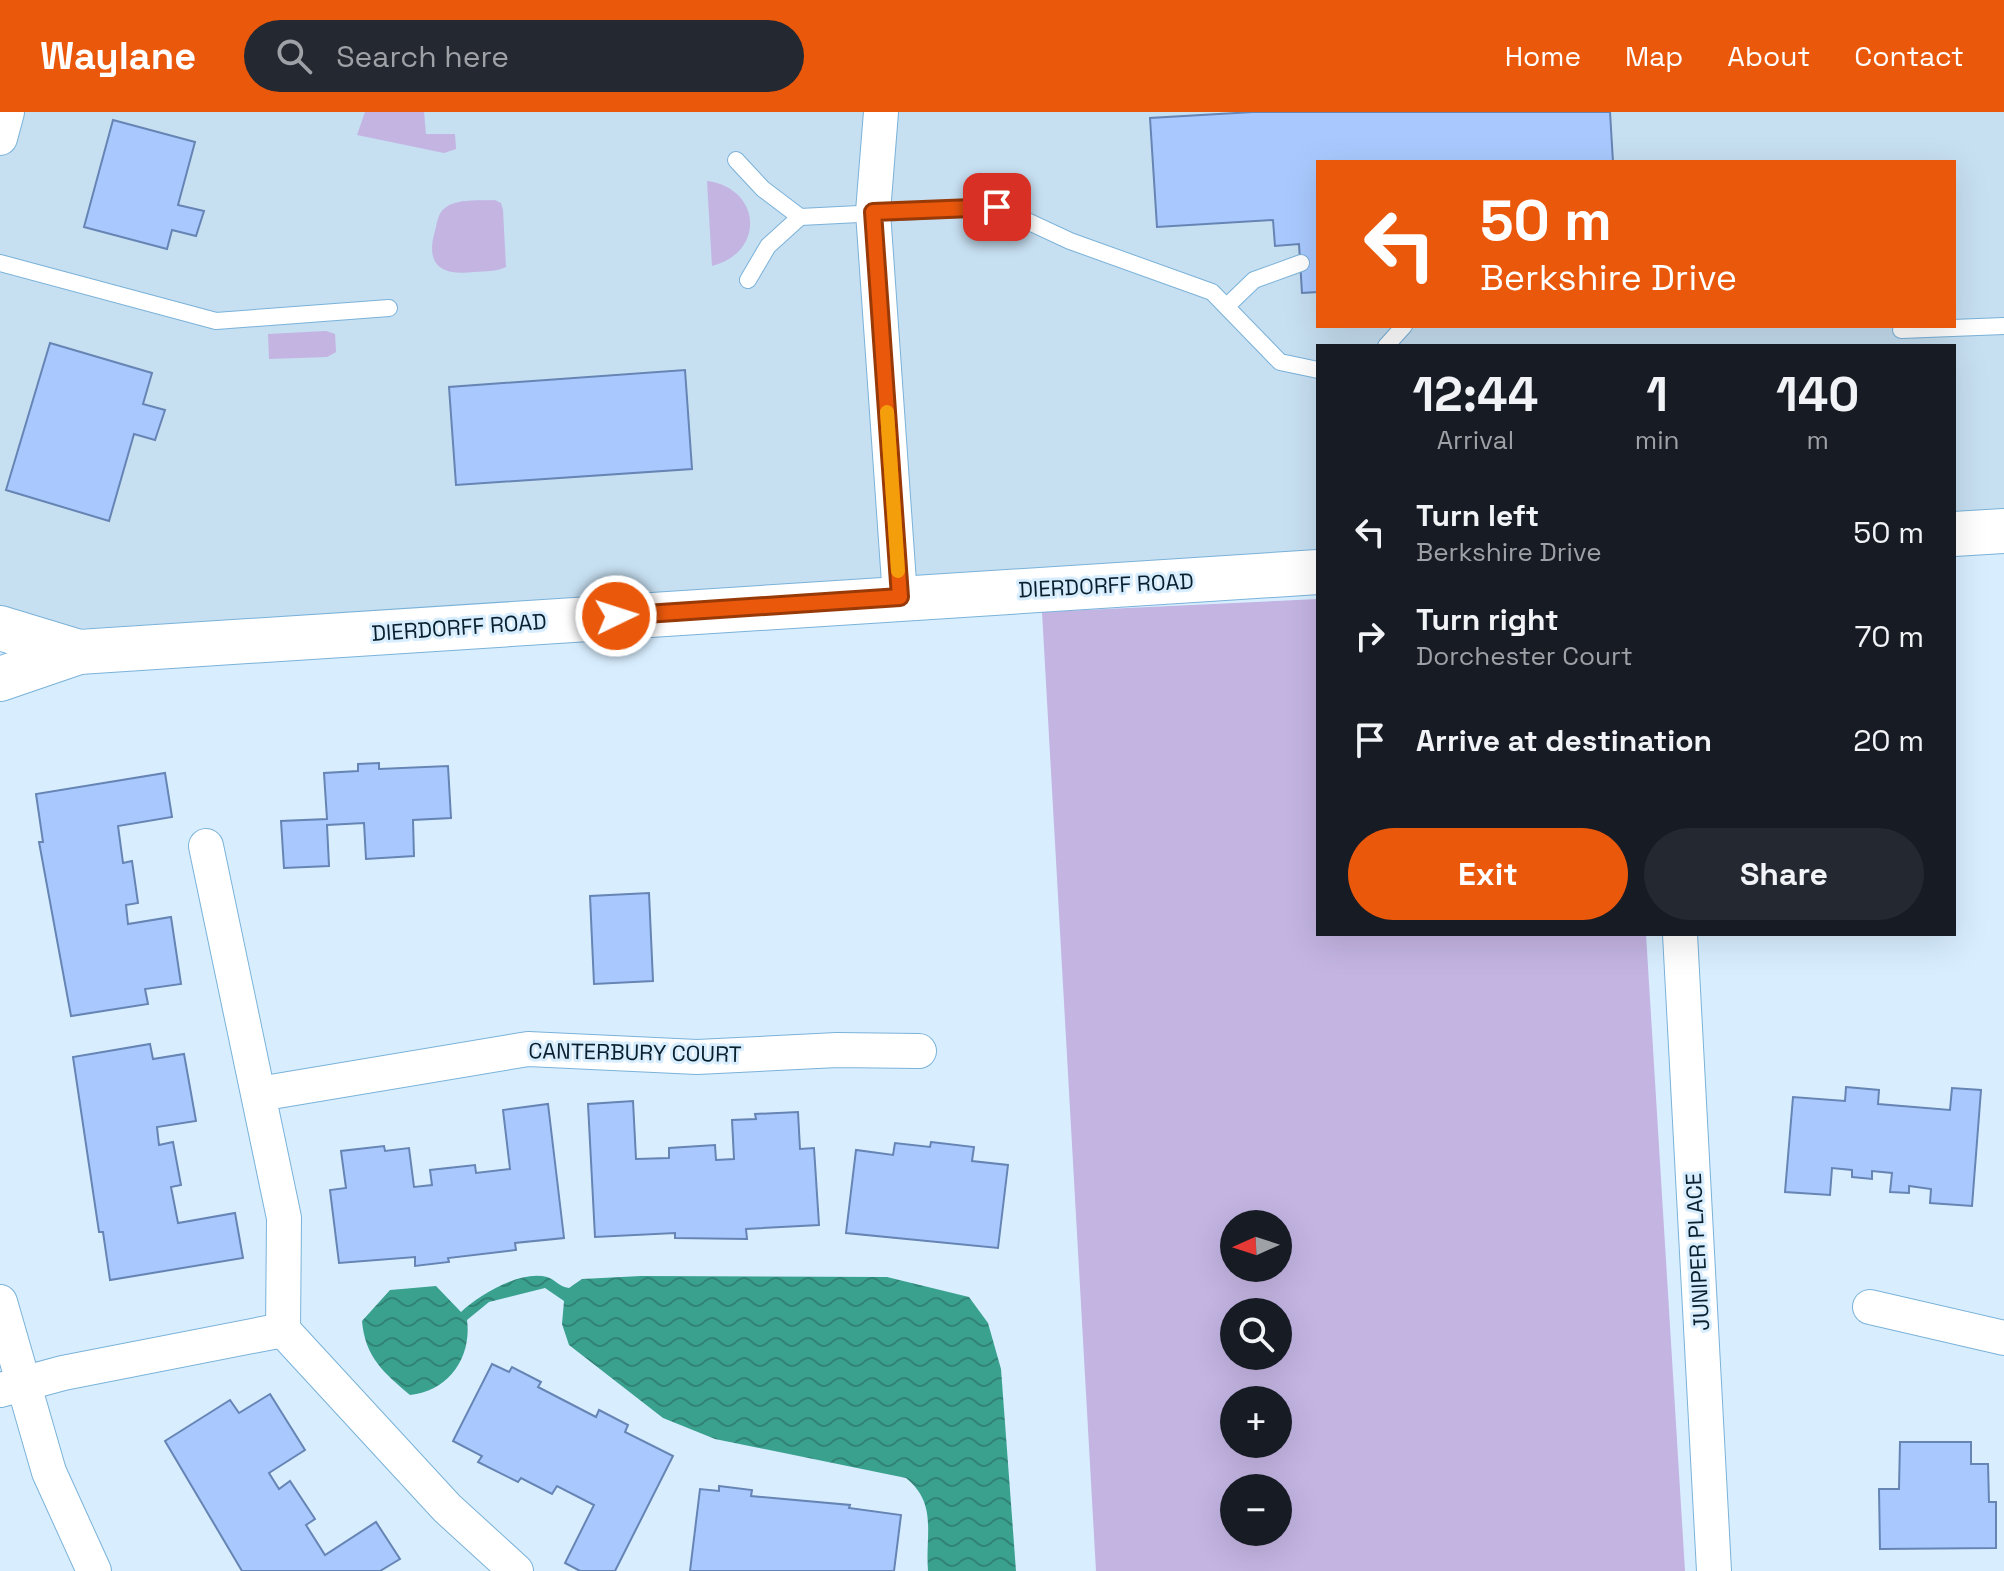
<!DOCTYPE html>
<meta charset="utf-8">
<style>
:root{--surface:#171b24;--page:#242831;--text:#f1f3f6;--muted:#9ea1a6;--accent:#ea580c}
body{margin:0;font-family:"Space Grotesk",sans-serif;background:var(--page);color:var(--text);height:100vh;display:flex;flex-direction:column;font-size:30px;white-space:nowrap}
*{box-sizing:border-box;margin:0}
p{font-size:26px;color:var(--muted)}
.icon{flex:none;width:44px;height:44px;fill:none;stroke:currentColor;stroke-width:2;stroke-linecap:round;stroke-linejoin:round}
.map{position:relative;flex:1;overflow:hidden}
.details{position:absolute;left:1316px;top:232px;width:640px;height:592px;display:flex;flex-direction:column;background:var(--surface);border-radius:0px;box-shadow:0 8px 32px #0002}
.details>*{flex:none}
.banner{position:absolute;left:1316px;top:48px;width:640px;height:168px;border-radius:0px;box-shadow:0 8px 32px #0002;background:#ea580c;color:#fff;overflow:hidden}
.needle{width:52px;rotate:267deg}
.buttons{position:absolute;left:1220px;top:1098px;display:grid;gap:16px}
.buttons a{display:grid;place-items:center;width:72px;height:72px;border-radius:50%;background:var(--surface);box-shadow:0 8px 32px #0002;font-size:40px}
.pin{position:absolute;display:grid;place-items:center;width:68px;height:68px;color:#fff;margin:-34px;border-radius:16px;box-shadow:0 4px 12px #0006}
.me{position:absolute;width:88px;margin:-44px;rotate:86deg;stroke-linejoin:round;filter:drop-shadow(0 0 6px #0008)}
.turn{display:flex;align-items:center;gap:28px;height:168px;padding:0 32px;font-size:36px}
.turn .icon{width:104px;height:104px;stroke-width:2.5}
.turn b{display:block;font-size:56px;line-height:68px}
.eta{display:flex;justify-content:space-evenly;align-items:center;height:136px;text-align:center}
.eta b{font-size:48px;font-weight:600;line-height:56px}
.action{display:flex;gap:16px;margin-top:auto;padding:16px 32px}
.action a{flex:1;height:92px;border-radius:48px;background:var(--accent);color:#fff;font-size:32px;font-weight:600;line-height:92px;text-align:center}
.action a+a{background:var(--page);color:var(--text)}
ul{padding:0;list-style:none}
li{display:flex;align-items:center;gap:24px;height:104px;padding:0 32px}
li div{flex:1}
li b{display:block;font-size:30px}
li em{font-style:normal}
header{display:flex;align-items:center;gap:48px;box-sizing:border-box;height:112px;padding:0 40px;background:var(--accent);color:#fff}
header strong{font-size:38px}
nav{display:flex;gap:44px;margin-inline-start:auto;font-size:28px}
.search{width:560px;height:72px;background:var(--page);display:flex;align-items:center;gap:20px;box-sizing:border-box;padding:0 28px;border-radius:44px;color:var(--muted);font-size:30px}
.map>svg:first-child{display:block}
.built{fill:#c6dff1;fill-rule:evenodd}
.grass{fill:#c3b4e2;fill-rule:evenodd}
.water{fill:url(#water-waves)}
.building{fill:#a9c9fe;stroke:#6684b4;stroke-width:2}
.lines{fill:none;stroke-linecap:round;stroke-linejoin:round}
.lane-casing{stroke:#7ab2d9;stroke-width:18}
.street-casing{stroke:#7ab2d9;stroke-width:36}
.secondary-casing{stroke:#7ab2d9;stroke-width:46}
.lane{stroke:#fff;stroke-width:16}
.street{stroke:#fff;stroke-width:34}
.secondary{stroke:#fff;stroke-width:44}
.route-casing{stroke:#983908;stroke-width:20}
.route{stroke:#ea580c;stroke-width:14}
.slow{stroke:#f59e0b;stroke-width:14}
.labels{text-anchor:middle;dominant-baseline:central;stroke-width:6;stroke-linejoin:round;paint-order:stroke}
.street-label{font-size:22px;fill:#09202f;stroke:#d8eeff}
</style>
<header>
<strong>Waylane</strong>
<div class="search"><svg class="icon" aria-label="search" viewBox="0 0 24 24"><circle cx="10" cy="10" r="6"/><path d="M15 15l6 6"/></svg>Search here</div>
<nav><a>Home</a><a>Map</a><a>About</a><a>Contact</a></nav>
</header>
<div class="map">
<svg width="2004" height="1459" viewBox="0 0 2004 1459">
<defs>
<pattern id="water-waves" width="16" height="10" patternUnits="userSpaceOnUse" patternTransform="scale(2)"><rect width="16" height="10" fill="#3ba18f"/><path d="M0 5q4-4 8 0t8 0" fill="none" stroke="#308375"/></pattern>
</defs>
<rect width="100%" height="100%" fill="#d8eeff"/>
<path class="built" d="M0 0H2004V401L1954 404V234H1318V442L93 516H0ZM1318 50H1954V214H1318Z"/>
<g class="grass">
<path d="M365 0H424L426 22H455L456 37 444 41 357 23Z"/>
<path d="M707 69C761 76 766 140 712 154Z"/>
<path d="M495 88 501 91 503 98 506 155C496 160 485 159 474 160 441 164 425 153 435 119 437 111 438 101 445 96 457 86 480 89 495 88Z"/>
<path d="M326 219 335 222 336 240 327 245 269 247 268 222Z"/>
<path d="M1318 487V822H1646L1685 1459H1096L1042 500ZM1278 1112V1156H1234V1112ZM1278 1200V1244H1234V1200ZM1278 1288V1332H1234V1288ZM1278 1376V1420H1234V1376Z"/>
</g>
<path class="water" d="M641 1164 887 1165 969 1185 988 1211 1001 1257 1016 1459H928C925 1422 938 1392 906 1366L715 1327 663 1306 569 1233 562 1212 564 1189 545 1176 489 1190 467 1208C472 1245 449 1279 410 1283 384 1261 365 1245 362 1209L390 1178 436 1174 461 1200C479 1183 520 1158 547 1165 556 1168 559 1175 569 1176L582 1167Z"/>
<g class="building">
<path d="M1253 0H1610L1613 50H1318V180L1302 181 1299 132 1275 134 1273 108 1157 115 1150 6Z"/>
<path d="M113 8 195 30 178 93 204 99 196 124 172 118 167 137 84 115Z"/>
<path d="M50 231 152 261 143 292 165 298 155 328 134 322 109 409 6 378Z"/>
<path d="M685 258 692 357 456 373 449 275Z"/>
<path d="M379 651V657L448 654 451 706 413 708 414 744 366 747 364 711 327 713 329 754 284 756 281 709 327 707 324 661 358 659V652Z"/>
<path d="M165 661 172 705 118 714 123 751 132 749 138 791 126 793 128 812 171 805 181 872 145 877 148 892 71 904 39 730H43L36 682Z"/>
<path d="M649 781 653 869 594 872 590 784Z"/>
<path d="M150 932 153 947 184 942 196 1009 157 1015 159 1033 173 1030 181 1073 171 1075 178 1111 235 1101 243 1146 110 1168 103 1120H99L73 945Z"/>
<path d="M1846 975 1879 978 1878 992 1950 998 1952 976 1981 978 1972 1094 1930 1091 1931 1077 1909 1074V1081L1890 1080 1892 1061 1872 1059V1067L1852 1065V1058L1832 1056 1830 1083 1785 1080 1793 985 1845 989Z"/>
<path d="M633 989 636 1047 669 1046V1036L715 1033 716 1048 734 1047 732 1008 756 1007 755 1002 798 1000 800 1037 814 1036 819 1113 746 1117 747 1127 675 1126V1121L595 1125 588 992Z"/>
<path d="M548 992 564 1126 515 1131 516 1138 448 1146 449 1150 415 1154V1145L339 1151 330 1078 346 1076 341 1039 384 1034 385 1039 409 1036 414 1075 432 1073 430 1058 475 1053 476 1061 510 1057 503 998Z"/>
<path d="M931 1030 974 1035 972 1049 1008 1053 998 1136 846 1121 856 1038 893 1043 895 1031 930 1035Z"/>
<path d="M492 1252 509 1260 512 1255 541 1270 538 1275 596 1305 599 1298 628 1313 625 1320 673 1344 615 1459H580L565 1451 594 1393 557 1374 552 1382 521 1366 518 1370 478 1350 482 1344 453 1329Z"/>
<path d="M270 1282 305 1338 269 1361 279 1377 290 1369 315 1407 306 1413 325 1443 376 1410 400 1447 380 1459H242L165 1329 230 1288 239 1301Z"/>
<path d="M1900 1330H1971V1352H1988L1989 1390H1996V1436L1880 1437 1879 1377H1899Z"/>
<path d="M719 1374 752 1378 751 1384 850 1393 849 1396 901 1403 894 1459H690L700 1377 719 1379Z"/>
</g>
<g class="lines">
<defs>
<g id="lane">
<path d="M736 48 763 77 800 105 768 134 748 168"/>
<path d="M800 105 997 95 1070 129 1212 180 1280 250 1318 258"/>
<path d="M0 151 216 209 389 196"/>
<path d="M1228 193 1254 168 1301 151"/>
<path d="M1901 218 2004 214"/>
<path d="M1386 234 1404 214"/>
</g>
<g id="street">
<path d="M881 0 873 100 900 485"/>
<path d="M0 26 7 0"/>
<path d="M206 734 284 1106 283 1218"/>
<path d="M1680 822 1714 1459"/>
<path d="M259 982 528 937 697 945 837 938 919 939"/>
<path d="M0 1190 49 1360 94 1459"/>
<path d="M1870 1195 2004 1226"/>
<path d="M0 1278 63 1261 283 1218 447 1396 516 1459"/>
</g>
<g id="secondary">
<path d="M1954 422 2004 419"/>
<path d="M0 516 79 540"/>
<path d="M0 567 79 540 1318 460"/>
</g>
</defs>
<use href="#lane" class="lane-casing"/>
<use href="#street" class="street-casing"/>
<use href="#secondary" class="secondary-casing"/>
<use href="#lane" class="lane"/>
<use href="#street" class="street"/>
<use href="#secondary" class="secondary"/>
</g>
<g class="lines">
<defs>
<path id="route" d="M616 504 900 485 873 100 997 95"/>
</defs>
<use href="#route" class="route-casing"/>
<use href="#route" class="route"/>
<path class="slow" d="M887 300 898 459"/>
</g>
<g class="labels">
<g class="street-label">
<text transform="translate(1106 473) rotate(-3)">DIERDORFF ROAD</text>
<text transform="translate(459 515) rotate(-4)">DIERDORFF ROAD</text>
<text transform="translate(635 940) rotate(1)">CANTERBURY COURT</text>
<text transform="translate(1697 1140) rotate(-93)">JUNIPER PLACE</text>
</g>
</g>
</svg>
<div class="buttons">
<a><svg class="needle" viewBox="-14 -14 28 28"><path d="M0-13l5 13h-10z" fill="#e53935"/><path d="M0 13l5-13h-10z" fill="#9ea1a6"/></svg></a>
<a><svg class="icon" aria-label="search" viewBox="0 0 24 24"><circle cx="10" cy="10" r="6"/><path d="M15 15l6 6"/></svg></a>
<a>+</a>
<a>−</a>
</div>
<div class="pin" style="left:997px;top:95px;background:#d93025"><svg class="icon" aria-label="arrive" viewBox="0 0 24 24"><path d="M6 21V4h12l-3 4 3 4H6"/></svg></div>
<svg class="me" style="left:616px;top:504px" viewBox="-20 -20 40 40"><circle r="17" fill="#ea580c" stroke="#fff" stroke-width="3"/><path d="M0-11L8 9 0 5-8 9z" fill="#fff"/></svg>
<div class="banner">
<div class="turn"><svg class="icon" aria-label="left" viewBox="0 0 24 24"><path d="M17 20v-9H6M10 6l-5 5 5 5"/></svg><div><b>50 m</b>Berkshire Drive</div></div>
</div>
<section class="details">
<div class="eta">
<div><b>12:44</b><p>Arrival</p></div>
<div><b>1</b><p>min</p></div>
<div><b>140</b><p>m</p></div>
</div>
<ul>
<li><svg class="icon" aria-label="left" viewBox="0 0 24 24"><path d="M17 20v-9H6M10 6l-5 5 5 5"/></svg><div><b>Turn left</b><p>Berkshire Drive</p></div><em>50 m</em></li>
<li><svg class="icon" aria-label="right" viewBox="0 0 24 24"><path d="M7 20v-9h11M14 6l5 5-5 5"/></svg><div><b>Turn right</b><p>Dorchester Court</p></div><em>70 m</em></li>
<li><svg class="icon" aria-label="arrive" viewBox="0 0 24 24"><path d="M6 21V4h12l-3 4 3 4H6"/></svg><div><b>Arrive at destination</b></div><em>20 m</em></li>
</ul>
<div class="action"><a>Exit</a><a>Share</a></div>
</section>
</div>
